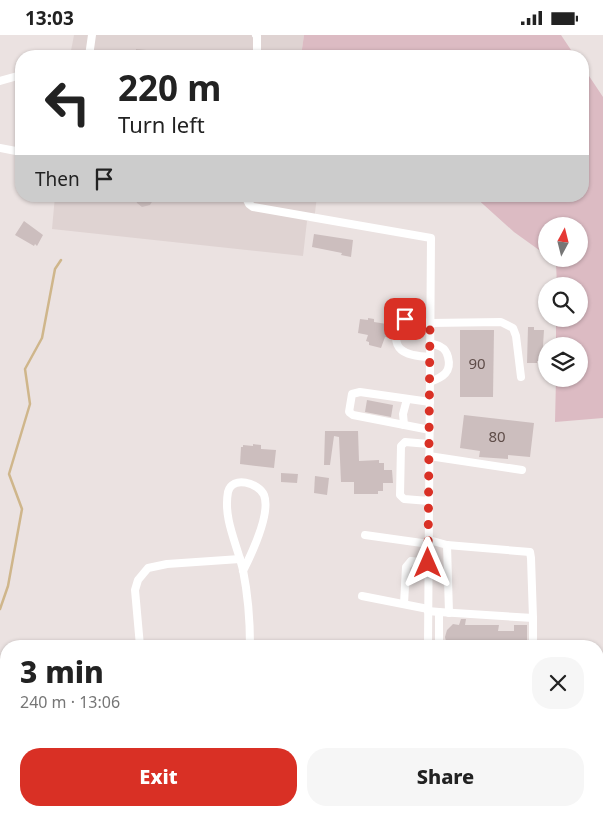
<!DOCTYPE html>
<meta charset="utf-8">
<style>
:root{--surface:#fff;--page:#f6f6f6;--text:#222;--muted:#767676;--accent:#d93025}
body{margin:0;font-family:"Noto Sans",sans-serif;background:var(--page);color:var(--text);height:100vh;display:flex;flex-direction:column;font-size:19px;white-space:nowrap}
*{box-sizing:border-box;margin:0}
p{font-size:16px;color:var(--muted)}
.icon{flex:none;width:28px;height:28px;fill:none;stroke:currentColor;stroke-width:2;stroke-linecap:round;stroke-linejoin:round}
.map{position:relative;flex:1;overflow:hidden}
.details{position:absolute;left:0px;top:605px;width:604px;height:176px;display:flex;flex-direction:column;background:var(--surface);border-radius:20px 20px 0 0;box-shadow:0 1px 4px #0004}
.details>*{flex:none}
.hud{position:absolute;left:15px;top:15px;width:574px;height:152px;border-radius:20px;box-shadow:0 1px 4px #0004;background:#fff;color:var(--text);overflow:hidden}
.needle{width:32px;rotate:7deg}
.buttons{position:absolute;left:538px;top:182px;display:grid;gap:10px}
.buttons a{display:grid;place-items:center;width:50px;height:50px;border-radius:50%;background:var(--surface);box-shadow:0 1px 4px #0004;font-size:25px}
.pin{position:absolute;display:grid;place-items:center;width:42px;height:42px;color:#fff;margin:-21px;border-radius:10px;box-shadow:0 2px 8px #0006}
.me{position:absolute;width:55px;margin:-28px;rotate:0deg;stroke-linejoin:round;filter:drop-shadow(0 0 4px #0008)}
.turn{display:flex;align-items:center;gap:18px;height:105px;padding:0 20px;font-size:22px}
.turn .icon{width:65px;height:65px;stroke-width:2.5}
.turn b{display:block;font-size:35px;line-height:42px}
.then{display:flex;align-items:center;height:48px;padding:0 20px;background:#0003;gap:10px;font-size:19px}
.round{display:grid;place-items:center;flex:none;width:52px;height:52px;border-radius:20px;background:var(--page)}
.headline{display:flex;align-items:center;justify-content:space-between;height:85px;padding:0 20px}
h1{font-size:30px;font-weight:800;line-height:38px}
.primary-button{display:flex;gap:10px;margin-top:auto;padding:10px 20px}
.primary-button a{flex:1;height:58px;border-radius:20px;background:var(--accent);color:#fff;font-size:20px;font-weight:800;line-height:58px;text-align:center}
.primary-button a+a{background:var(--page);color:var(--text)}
.status{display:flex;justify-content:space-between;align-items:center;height:35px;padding:0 25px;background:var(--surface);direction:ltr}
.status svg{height:14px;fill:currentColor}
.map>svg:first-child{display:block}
.built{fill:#dfd3d2}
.green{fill:#dcbbc3}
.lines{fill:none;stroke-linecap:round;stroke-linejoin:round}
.stream{stroke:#cfb68b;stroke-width:2.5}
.building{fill:#ccbebe}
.minor{stroke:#fff;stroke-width:8}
.route{stroke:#d93025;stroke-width:9;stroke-dasharray:0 16.2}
.labels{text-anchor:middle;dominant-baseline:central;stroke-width:4;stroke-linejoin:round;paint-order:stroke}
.number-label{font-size:15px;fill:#5f4d49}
</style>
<div class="status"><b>13:03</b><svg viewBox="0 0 49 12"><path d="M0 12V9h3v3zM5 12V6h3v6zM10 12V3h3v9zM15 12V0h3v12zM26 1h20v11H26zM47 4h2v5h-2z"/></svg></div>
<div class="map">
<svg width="603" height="781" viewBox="0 0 603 781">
<rect width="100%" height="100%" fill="#ebe2e1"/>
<g class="built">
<path d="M74 0H304L301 21H70Z"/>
<path d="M55 161H317L314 186H307L303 221 52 194Z"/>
</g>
<g class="green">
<path d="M304 0H561L575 21H301Z"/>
<path d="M583 32 603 62V383L555 387 556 344H579V311H556V284H579V251H557L556 228 551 224H579V191H546V220L514 197 474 161H582Z"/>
</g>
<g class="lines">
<path class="stream" d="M0 574 8 551 22 474 9 439 30 369 25 334 42 303 55 234 61 225"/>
</g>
<g class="building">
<path d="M136 14 167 17V21H136Z"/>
<path d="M135 161H154L153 165 150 170 142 172 137 168Z"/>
<path d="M24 186 43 200 37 211 35 209 34 211 15 200Z"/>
<path d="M314 199 353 205 351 222 341 220 342 218 312 212Z"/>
<path d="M368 283 374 284V287L393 290 391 303 385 302 381 313 369 310V307L366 306 368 300 358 298 360 284 368 285Z"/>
<path d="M528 292H534V295H544L542 326H537V328H527Z"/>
<path d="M460 295H494L493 362H460Z"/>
<path d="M367 365 393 370 391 382 365 377Z"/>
<path d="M464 380 534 388 530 422 508 420V424L479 422 480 416 460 413Z"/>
<path d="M325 396H358L359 426 379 425V428H384V435H392L393 448H383V456H378V459H354V447H341L339 402 334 401 330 430H324Z"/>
<path d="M253 409 261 410V414L276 415 274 433 240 429 241 412H243V410L253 411Z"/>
<path d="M281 438 298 439 297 448 281 447Z"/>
<path d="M315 441 329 443 327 460 314 458Z"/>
<path d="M461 584H466L465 590H499L498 596H514V590H527V611H447L445 602 447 595 453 589 459 590Z"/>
<path d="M508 775H529L528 781 508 778Z"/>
</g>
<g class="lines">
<g class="minor">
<path d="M256 0 257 1V21"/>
<path d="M89 21 92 0"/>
<path d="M0 46 21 40"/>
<path d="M0 113 21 117"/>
<path d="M245 161 249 169 253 172 431 203 428 611"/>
<path d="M430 308C433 309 438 310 441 312 445 314 447 318 448 322 452 337 443 342 430 347"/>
<path d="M430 322C405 321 388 315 400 287L405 284 430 288 501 287 513 293 516 301 521 342"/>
<path d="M404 390 403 379 407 364"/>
<path d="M430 395 353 380 349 377 352 359 360 357 430 367"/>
<path d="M429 421 522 435"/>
<path d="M429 466 404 464 400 460 401 411 405 407 429 409"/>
<path d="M365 500 429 509"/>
<path d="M429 505 447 510 530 517 531 523 533 583 439 577"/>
<path d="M447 510 449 578"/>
<path d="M243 536C251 520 271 478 264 460 259 448 232 440 228 457 223 484 237 509 243 535 248 560 250 586 250 611"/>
<path d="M362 561 428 574"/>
<path d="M404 569 406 532 411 526 428 528"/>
<path d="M428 576 439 577V611"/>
<path d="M533 583V611"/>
<path d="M140 611 135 555 138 545 148 533 167 529 240 524"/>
<path d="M0 646 6 648"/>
<path d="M598 751 603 752"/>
<path d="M0 760 6 711"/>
</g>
</g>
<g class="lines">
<path class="route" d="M405 284 430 288 428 528"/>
</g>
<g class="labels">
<g class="number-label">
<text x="477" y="328">90</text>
<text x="497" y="401">80</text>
</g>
</g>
</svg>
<div class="buttons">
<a><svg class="needle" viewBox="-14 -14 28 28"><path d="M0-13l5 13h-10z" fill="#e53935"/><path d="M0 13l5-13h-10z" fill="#767676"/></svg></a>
<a><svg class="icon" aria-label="search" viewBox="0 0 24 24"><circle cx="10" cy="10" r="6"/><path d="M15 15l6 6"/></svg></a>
<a><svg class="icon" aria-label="layers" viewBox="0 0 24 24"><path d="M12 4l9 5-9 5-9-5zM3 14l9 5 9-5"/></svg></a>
</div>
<div class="pin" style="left:405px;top:284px;background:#d93025"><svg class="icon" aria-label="arrive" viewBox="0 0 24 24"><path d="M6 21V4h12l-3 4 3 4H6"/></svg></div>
<svg class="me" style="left:428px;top:528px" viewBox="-20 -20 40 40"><path d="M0-17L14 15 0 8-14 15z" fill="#d93025" stroke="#fff" stroke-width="4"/></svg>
<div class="hud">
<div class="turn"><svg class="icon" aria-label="left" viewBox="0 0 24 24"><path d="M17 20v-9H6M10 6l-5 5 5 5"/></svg><div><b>220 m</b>Turn left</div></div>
<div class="then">Then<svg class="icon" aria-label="arrive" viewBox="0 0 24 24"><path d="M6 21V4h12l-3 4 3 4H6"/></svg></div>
</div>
<section class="details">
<div class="headline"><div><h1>3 min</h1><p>240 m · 13:06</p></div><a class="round"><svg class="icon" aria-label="close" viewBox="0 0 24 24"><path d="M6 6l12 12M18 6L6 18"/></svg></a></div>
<div class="primary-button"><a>Exit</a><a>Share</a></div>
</section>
</div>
